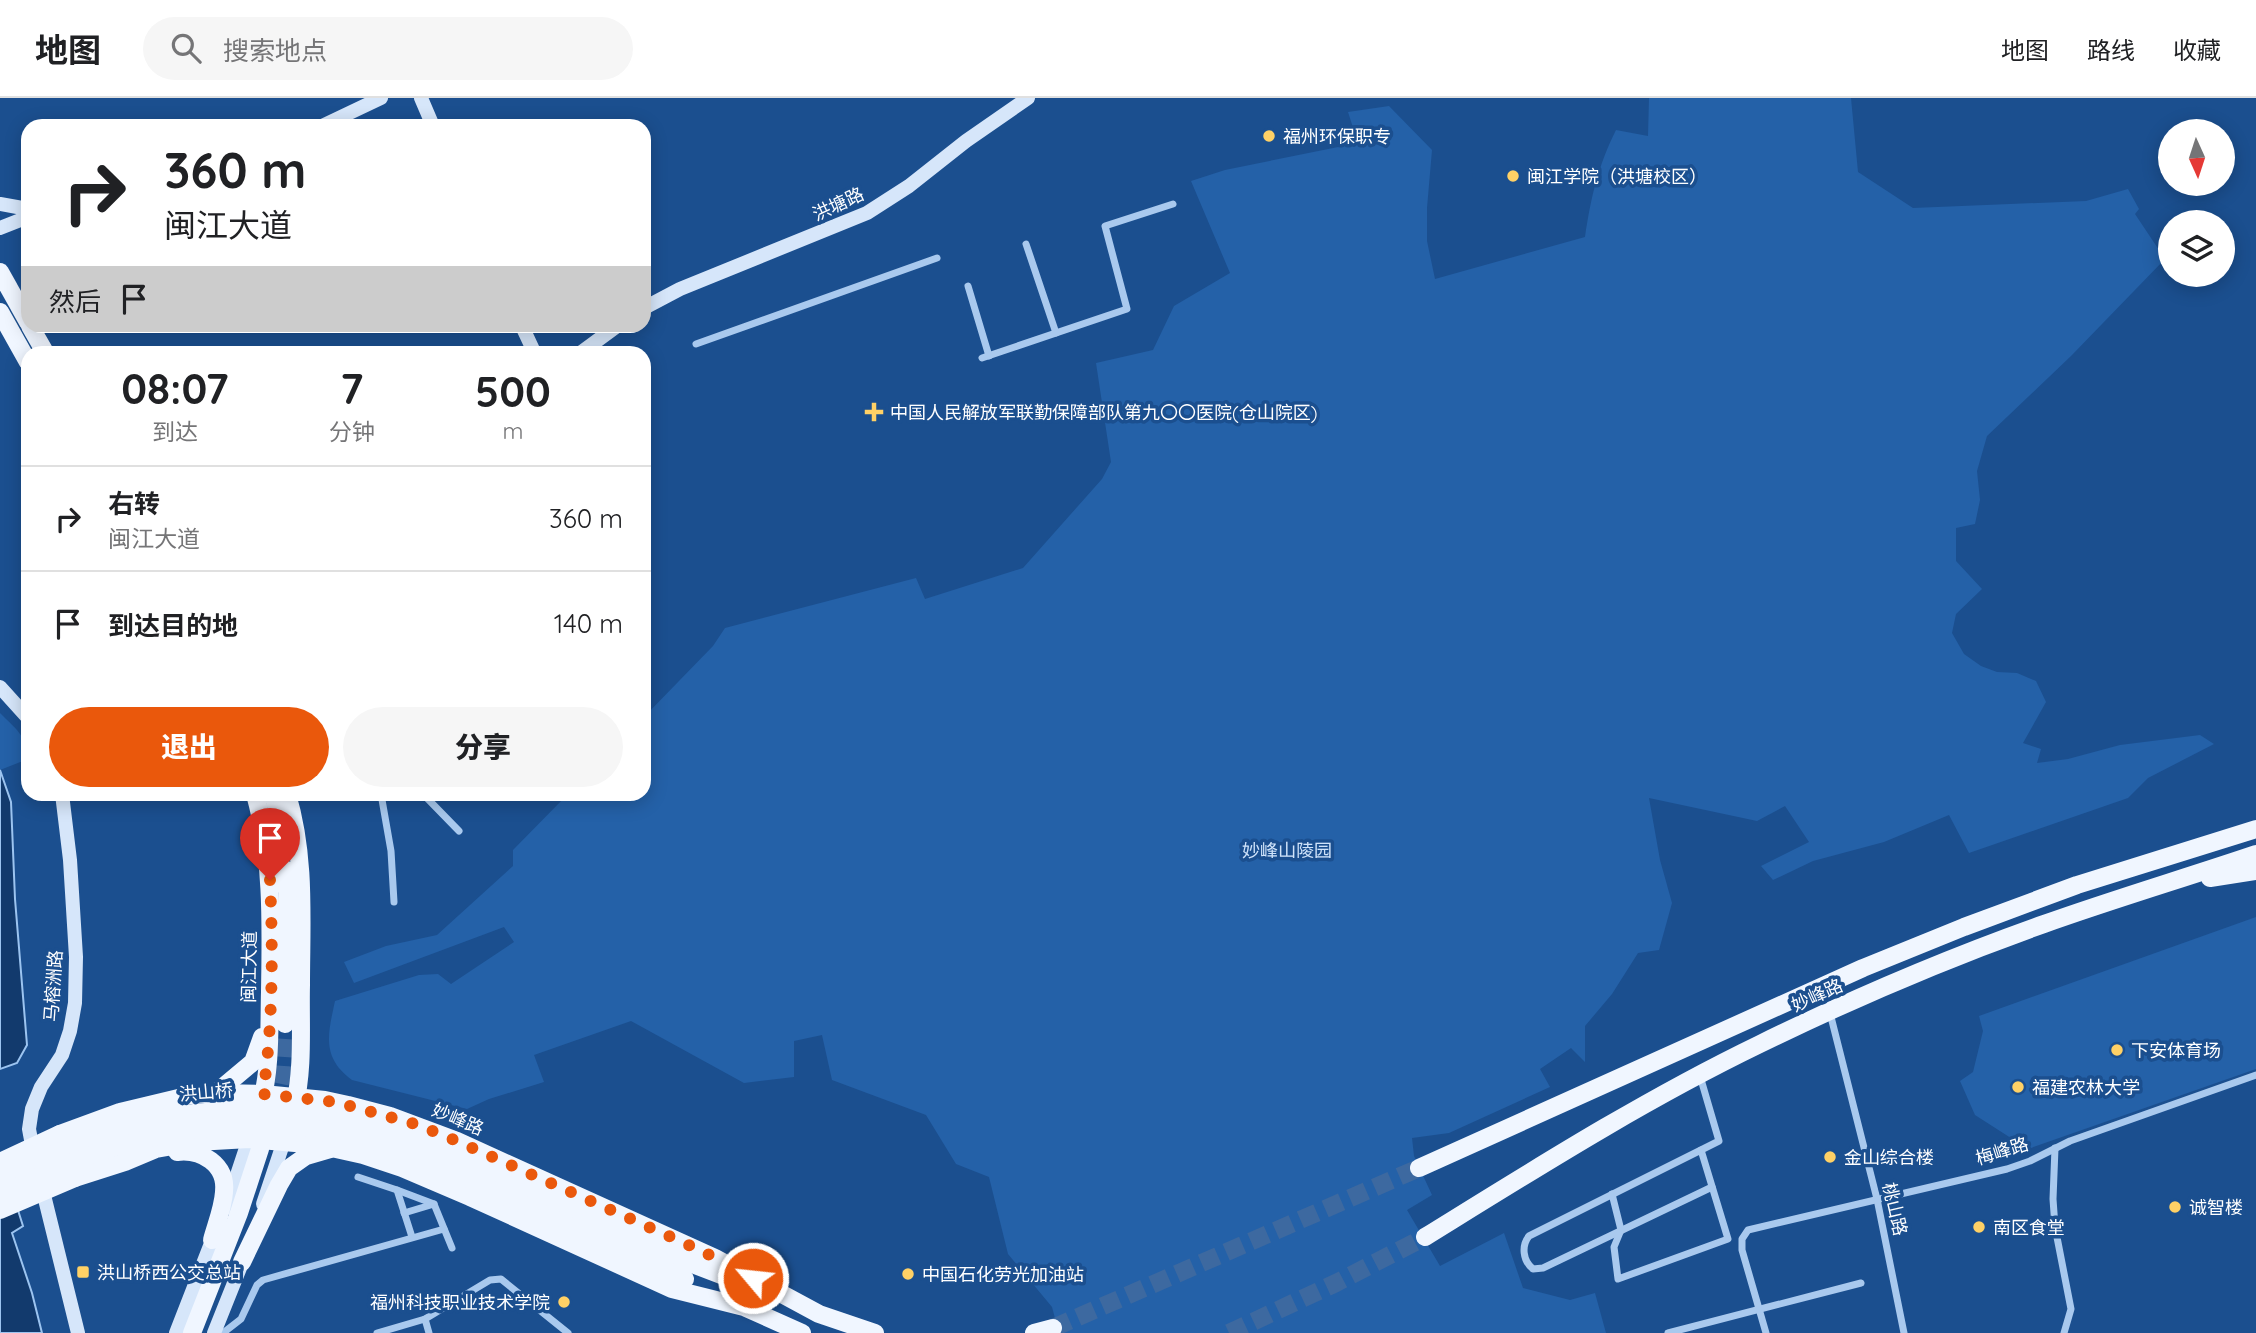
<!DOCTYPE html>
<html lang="zh">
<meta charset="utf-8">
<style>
:root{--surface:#fff;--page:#f6f6f6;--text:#202124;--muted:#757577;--line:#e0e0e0;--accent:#ea580c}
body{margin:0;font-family:Quicksand,"Noto Sans SC",sans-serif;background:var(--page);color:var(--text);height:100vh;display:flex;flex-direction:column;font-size:26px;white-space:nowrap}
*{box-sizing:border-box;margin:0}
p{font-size:23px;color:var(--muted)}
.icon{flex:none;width:38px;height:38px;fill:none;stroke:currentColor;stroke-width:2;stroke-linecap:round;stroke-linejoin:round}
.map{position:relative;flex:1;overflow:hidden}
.drawer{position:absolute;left:21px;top:248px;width:630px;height:455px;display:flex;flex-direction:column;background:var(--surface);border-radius:21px;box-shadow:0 4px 18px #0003}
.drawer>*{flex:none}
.banner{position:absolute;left:21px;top:21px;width:630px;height:214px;border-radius:21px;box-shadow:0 4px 18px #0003;background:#fff;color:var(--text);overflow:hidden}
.needle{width:46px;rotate:177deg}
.buttons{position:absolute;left:2158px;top:21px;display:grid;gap:14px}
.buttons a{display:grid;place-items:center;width:77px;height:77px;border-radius:50%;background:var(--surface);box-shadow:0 4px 18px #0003;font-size:35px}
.pin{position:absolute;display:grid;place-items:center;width:60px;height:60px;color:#fff;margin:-72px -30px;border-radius:50% 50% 50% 0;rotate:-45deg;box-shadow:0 0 7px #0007}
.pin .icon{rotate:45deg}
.me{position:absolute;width:77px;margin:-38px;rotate:298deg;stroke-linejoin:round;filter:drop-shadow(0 0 5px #0008)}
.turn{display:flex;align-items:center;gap:24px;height:147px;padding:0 28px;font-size:32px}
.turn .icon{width:91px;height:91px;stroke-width:2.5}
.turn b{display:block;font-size:49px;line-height:60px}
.then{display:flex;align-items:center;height:66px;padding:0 28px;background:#0003;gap:14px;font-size:26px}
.eta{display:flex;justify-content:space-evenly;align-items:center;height:119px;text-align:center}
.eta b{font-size:42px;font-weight:800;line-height:49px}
.primary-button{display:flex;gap:14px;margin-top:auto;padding:14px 28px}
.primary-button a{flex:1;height:80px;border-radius:42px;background:var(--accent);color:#fff;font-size:28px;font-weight:800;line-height:80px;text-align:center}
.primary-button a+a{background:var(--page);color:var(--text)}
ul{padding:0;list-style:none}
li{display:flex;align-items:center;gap:21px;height:105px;padding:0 28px;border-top:2px solid var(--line)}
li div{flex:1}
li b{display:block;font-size:26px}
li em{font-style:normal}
header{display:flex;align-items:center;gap:42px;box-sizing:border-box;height:98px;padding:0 35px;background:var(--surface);border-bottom:2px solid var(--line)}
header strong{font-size:33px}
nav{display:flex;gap:38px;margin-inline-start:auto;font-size:24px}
.search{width:490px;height:63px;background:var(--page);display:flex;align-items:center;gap:18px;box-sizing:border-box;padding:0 24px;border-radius:38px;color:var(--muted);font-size:26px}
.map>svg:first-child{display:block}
.green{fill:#2461a8}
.water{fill:#123a6d;stroke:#9cc4f0;stroke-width:2}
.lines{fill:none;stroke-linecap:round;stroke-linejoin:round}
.primary-tunnel{stroke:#3d69a0;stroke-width:18;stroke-dasharray:18 9;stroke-linecap:butt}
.street{stroke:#a9c9ee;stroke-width:7}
.secondary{stroke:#d6e6fa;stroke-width:14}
.primary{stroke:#f0f6ff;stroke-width:18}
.primary-bridge{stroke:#f0f6ff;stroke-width:18}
.route{stroke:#ea580c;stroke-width:12;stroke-dasharray:0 21.6}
.poi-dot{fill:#ffd166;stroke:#1b4f8f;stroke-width:2.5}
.labels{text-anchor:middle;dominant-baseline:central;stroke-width:7;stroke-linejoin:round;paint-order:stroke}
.poi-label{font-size:18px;fill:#fff;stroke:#1b4f8f;text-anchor:start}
.street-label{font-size:18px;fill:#fff;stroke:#1b4f8f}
.park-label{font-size:18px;fill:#cfe3fa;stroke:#1b4f8f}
</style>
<header>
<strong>地图</strong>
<div class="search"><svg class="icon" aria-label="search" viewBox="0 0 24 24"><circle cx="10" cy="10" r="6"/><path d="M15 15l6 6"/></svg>搜索地点</div>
<nav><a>地图</a><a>路线</a><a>收藏</a></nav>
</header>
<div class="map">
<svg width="2256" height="1235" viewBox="0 0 2256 1235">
<rect width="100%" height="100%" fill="#1b4f8f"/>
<g class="green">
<path d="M1649 0H1851L1858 74 1913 110 2086 103 2128 91 2139 111 2135 116 2165 161 2071 258 1987 338 1977 373 1980 402 1975 426 1956 430V463L1982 491 1956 516 1952 535 1964 556 1981 568 1997 574 2017 575 2036 583 2046 604 2023 645 2041 651 2037 665 2068 661 2120 647 2200 637 2214 646 2148 680 2128 700 1969 755 1949 717 1884 744 1813 763 1773 782 1761 768 1809 744 1785 708 1757 723 1649 700 1660 762 1672 805 1659 852 1638 855 1612 896 1585 928V964L1571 950 1540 971 1550 989 1449 1035 1412 1040 1414 1058 1432 1097 1407 1112 1440 1168 1504 1135 1523 1190 1570 1202 1595 1195 1606 1235H1059L1052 1209 1008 1156 989 1079 956 1066 926 1017 832 982 822 937 794 943V979L744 985 631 923 534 957 544 984 489 1001 467 1011 352 982C321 959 328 936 335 903L419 877 438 876 451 886 514 844 504 829 354 885 344 864 386 848 437 837 513 768V752L567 697 644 696V619L713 548 725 530 916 480 925 501 1023 470 1102 381 1111 364 1096 265 1153 252 1174 208 1230 175 1191 83 1225 72 1358 45 1348 14 1389 8 1432 52 1427 110V143L1435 181 1585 139C1591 99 1598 68 1616 32L1648 38Z"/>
<path d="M0 615C15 630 28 639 28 661L0 672Z"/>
<path d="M2256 819V971L2028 1051 1975 1017 1960 983 1973 974 1983 933 1979 918Z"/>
</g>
<g class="water">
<path d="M0 672 11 704 15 801 27 947 17 965 0 971Z"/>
<path d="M0 1055 23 1128 12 1135 32 1195 42 1235H0Z"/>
</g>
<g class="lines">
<g class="primary-tunnel">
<path d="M274 1012 282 975 285 926"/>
<path d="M1053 1230 1419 1070"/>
<path d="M1229 1235 1336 1185 1425 1139"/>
</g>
<g class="street">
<path d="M1026 146 1056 235"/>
<path d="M968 188 989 258"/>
<path d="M696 246 937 160"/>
<path d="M982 260 1127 211 1105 128 1173 106"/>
<path d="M381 696 391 753 394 804"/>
<path d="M423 696 459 733"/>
<path d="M1830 915 1877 1101 1904 1235"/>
<path d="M1700 978 1719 1043 1529 1138C1521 1148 1523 1163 1533 1171L1543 1170 1712 1089"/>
<path d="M2055 1050 2053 1101 2055 1129 2071 1211 2064 1235"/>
<path d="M358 1079 397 1092 412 1139"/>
<path d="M397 1092 434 1106"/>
<path d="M1612 1096 1621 1132 1614 1149 1618 1181 1728 1141 1701 1052"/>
<path d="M404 1115 434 1106 452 1150"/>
<path d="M425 1221 429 1235"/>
<path d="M223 1235 241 1221 257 1187 263 1182 444 1131"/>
<path d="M377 1235 425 1221 490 1182 501 1181 568 1235"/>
<path d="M1668 1235 1861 1185"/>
<path d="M1766 1235 1742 1152V1141L1748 1132 2007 1071 2030 1063 2070 1043 2256 977"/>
</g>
<g class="secondary">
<path d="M421 0 433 28"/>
<path d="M322 28 381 0"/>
<path d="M0 106 28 111"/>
<path d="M0 130 28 119"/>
<path d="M644 210 680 191 867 115 909 88 966 43 1028 0"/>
<path d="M522 228 535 256"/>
<path d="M579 256 617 228"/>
<path d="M0 589 28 620"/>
<path d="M34 1058 29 1031 32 1011 41 989 62 957 70 933 75 905 76 859 70 762 62 696"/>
<path d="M41 1085 78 1235"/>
<path d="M263 1106 284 1043"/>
<path d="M226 1110 249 1041"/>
<path d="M176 1235 215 1135"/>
<path d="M214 1235 246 1155"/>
</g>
<g class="primary">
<path d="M0 174 28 224"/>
<path d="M0 214 28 264"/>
<path d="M30 228 46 256"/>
<path d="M255 696C273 761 271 828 270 894 269 931 271 969 261 1006"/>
<path d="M273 696 281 727"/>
<path d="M287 696C306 759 301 823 301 887 300 928 304 970 294 1010"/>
<path d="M273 717 280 762 281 786"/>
<path d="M2210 780 2256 773"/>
<path d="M285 926 288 859 287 772"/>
<path d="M216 995 253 964 262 939"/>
<path d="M60 1036 120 1014 191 997 216 995 263 996 325 1002 348 1007 390 1018 457 1043 715 1160 819 1216 875 1235"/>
<path d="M177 1054C201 1051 227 1066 224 1094 223 1110 216 1127 212 1142"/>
<path d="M1419 1070 1863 870 1964 829 2077 787 2256 731"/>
<path d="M75 1080 125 1064 156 1051 196 1044 249 1041 318 1047 363 1057 402 1070 470 1099 672 1191 744 1209 802 1235"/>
<path d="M1425 1139C1535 1071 1644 1002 1760 946 1852 901 1948 860 2044 826 2114 801 2185 780 2256 756"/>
<path d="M242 1164 279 1087 289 1070 306 1058 330 1051"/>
<path d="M690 1165 745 1186"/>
<path d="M192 1235 239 1115 260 1051"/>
<path d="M1034 1235 1053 1230"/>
</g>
<g class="primary-bridge">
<path d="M0 1064 60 1036"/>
<path d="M0 1079C49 1058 96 1034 148 1023 298 990 403 1034 536 1095 587 1119 639 1142 690 1165"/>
<path d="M0 1097C114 1037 242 1007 369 1042 420 1057 469 1081 516 1103 573 1129 629 1155 685 1181"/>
<path d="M0 1112 75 1080"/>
</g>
</g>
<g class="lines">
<path class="route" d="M270 782C273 852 273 927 263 996L336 1004 415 1026 457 1043 700 1152 753 1180"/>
</g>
<g class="poi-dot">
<circle cx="1269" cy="38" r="7"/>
<circle cx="1513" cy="78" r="7"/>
<path d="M870.5 303.5h7v7h7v7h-7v7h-7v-7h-7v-7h7z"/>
<circle cx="2117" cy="952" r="7"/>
<circle cx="2018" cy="989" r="7"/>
<circle cx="1830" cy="1059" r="7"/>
<circle cx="2175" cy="1109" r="7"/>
<circle cx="1979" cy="1129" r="7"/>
<rect x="76" y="1167" width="14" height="14" rx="3.5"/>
<circle cx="908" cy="1176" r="7"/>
<circle cx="564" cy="1204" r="7"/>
</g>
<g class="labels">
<g class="poi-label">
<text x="1283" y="38">福州环保职专</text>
<text x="1527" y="78">闽江学院（洪塘校区）</text>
<text x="890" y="314">中国人民解放军联勤保障部队第九〇〇医院(仓山院区)</text>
<text x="2131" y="952">下安体育场</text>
<text x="2032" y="989">福建农林大学</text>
<text x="1844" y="1059">金山综合楼</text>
<text x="2189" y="1109">诚智楼</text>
<text x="1993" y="1129">南区食堂</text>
<text x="97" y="1174">洪山桥西公交总站</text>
<text x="922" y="1176">中国石化劳光加油站</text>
<text x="550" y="1204" text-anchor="end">福州科技职业技术学院</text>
</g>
<g class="street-label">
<text transform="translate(838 106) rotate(-25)">洪塘路</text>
<text transform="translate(249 869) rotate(-89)">闽江大道</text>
<text transform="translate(53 888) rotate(-86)">马榕洲路</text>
<text transform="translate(1817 897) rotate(-24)">妙峰路</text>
<text transform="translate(206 994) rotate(-5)">洪山桥</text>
<text transform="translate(458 1021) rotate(23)">妙峰路</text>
<text transform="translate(2002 1053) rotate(-17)">梅峰路</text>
<text transform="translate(1895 1111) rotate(77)">桃山路</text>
</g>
<g class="park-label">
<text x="1287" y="752">妙峰山陵园</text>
</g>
</g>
</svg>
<div class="buttons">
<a><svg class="needle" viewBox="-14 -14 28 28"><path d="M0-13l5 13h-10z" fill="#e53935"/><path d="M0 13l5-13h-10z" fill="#757577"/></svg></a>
<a><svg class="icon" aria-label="layers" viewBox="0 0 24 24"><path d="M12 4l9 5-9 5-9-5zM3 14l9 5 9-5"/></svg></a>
</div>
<div class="pin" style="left:270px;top:782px;background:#d93025"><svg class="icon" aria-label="arrive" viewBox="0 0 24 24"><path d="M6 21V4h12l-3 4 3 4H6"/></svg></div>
<svg class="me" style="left:753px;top:1180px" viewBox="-20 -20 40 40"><circle r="17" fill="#ea580c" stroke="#fff" stroke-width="3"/><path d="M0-11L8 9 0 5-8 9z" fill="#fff"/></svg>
<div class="banner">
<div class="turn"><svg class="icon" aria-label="right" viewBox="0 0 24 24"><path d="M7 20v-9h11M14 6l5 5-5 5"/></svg><div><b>360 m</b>闽江大道</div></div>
<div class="then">然后<svg class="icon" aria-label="arrive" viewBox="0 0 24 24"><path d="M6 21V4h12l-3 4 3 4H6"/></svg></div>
</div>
<section class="drawer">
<div class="eta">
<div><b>08:07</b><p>到达</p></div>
<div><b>7</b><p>分钟</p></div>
<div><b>500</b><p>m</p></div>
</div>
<ul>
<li><svg class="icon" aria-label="right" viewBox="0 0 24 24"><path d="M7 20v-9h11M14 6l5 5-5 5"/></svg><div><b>右转</b><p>闽江大道</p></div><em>360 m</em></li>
<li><svg class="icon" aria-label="arrive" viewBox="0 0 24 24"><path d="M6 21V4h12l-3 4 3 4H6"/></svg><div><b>到达目的地</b></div><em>140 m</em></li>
</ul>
<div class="primary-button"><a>退出</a><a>分享</a></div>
</section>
</div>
